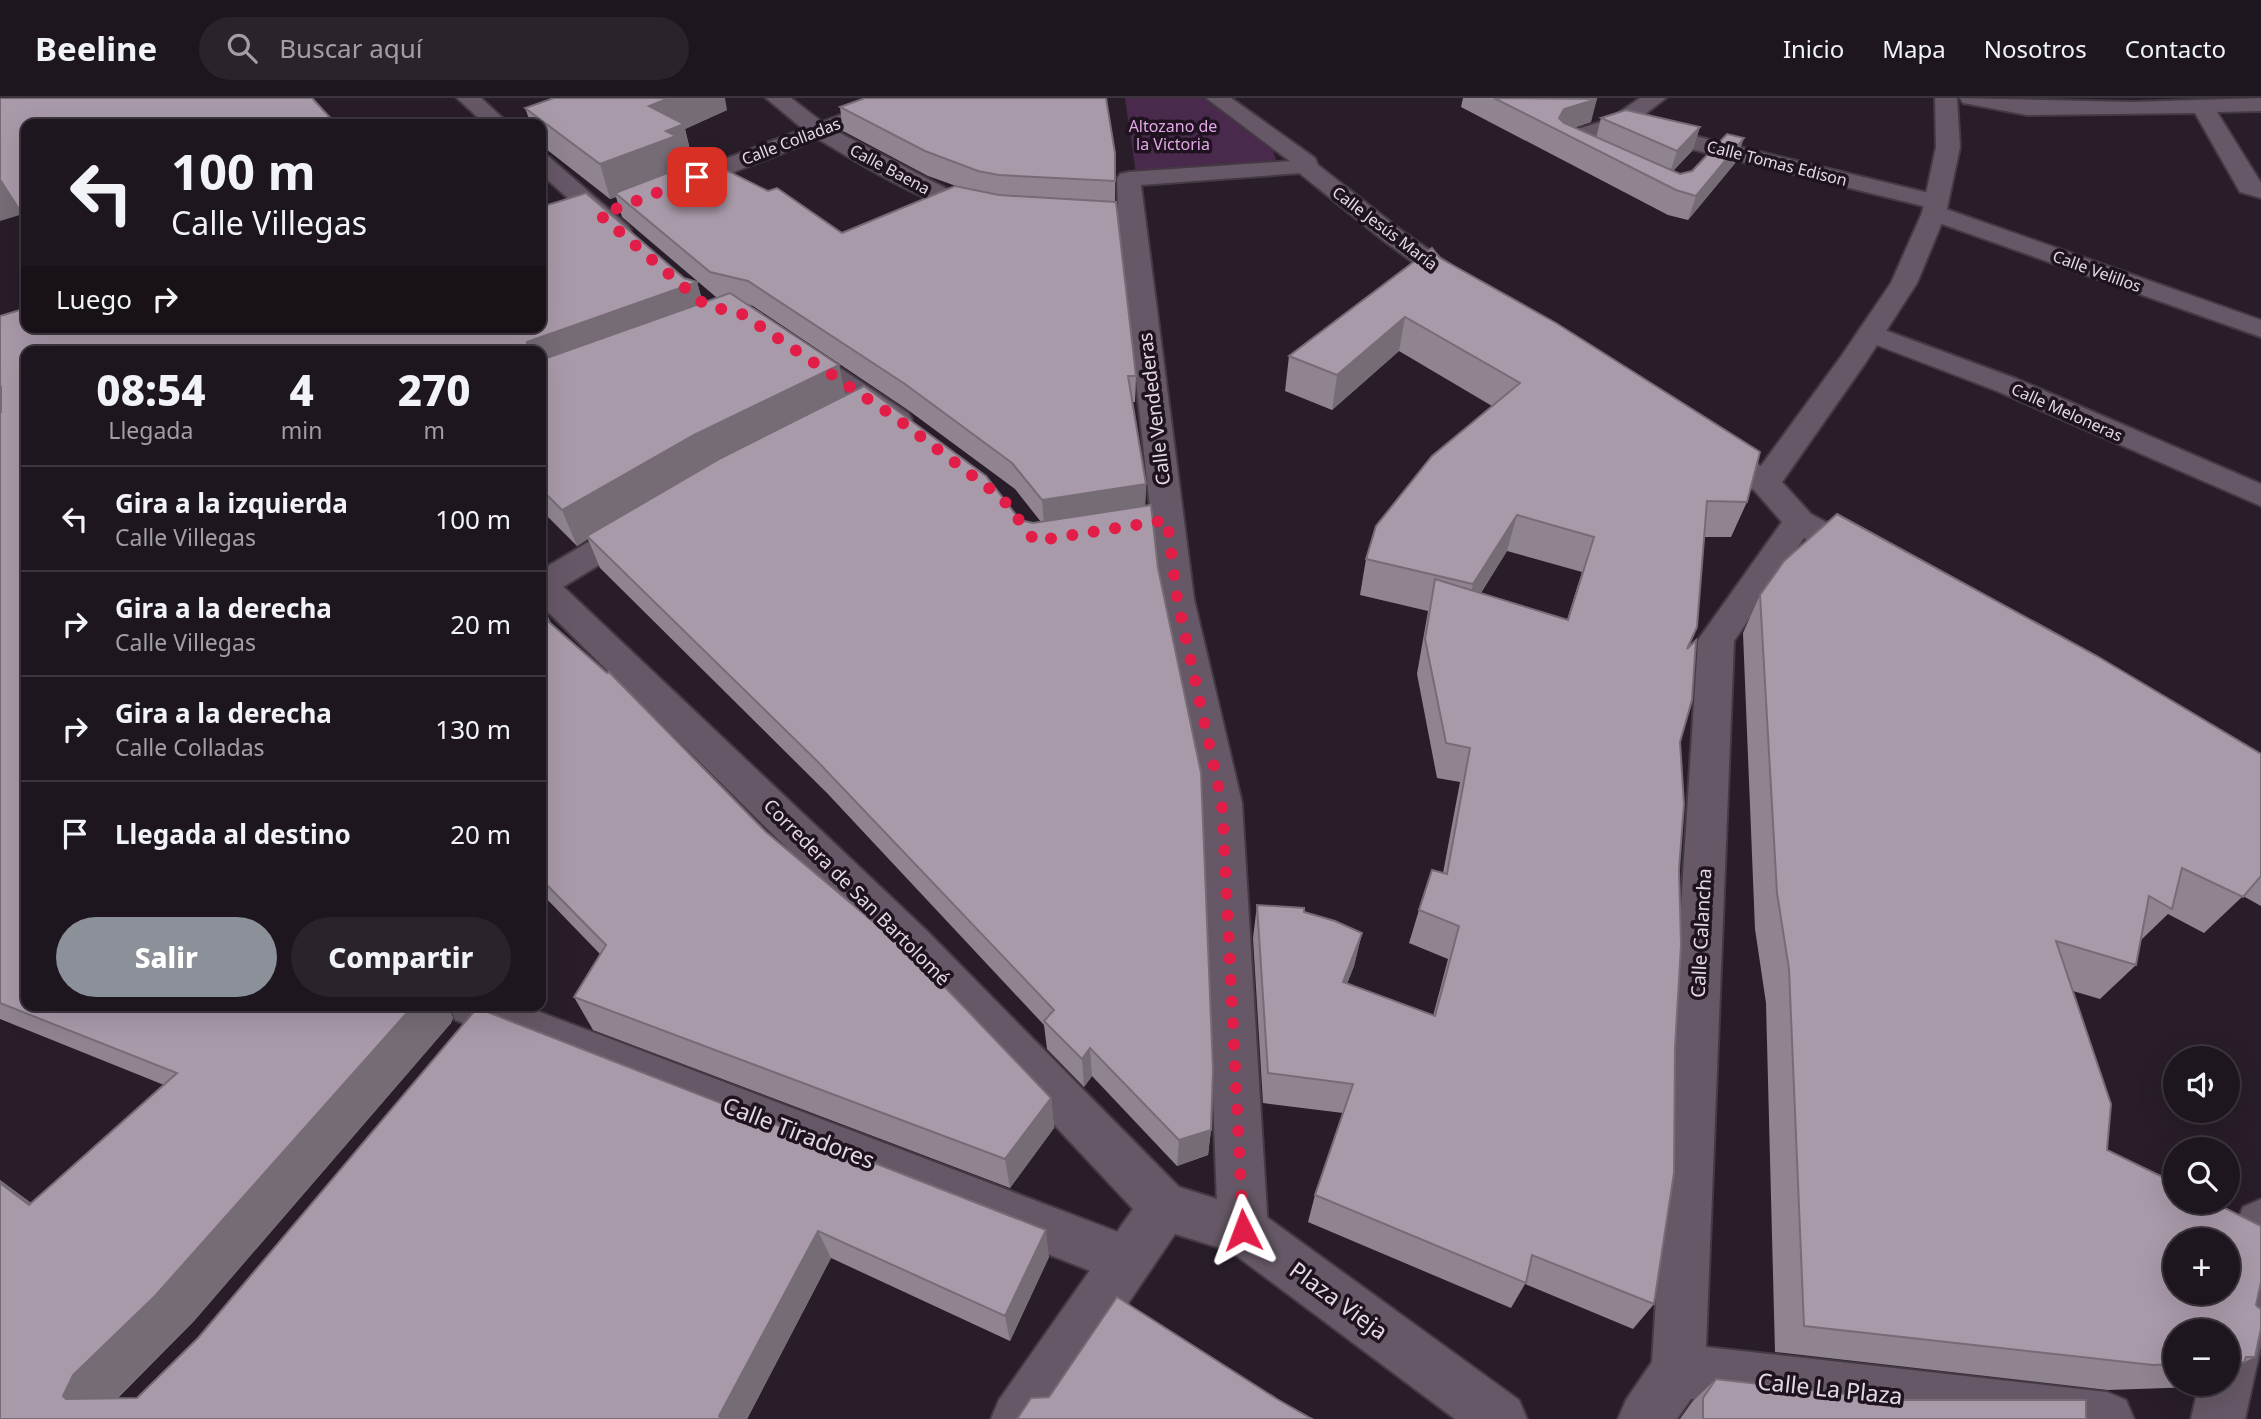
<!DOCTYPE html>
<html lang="es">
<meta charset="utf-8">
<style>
:root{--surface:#1e161f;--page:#2b232c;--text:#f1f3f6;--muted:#a19fa4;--line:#3c353d;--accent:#8c9099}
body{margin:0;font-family:"Noto Sans",sans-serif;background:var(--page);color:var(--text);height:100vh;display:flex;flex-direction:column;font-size:26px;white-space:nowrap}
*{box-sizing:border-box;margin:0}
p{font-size:23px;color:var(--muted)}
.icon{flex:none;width:38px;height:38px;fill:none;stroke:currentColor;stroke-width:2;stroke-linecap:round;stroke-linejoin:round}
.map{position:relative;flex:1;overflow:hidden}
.details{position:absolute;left:21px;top:248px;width:525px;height:665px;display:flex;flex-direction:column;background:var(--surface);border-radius:14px;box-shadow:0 7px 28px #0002,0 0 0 2px var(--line)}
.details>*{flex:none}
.hud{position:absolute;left:21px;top:21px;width:525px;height:214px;border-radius:14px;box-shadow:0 7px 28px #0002,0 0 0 2px var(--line);background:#1e161f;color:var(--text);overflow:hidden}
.buttons{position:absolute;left:2163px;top:948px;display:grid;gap:14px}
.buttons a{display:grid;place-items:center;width:77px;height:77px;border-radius:50%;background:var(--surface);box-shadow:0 7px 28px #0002,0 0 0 2px var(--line);font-size:35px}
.pin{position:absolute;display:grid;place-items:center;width:60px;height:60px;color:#fff;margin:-30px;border-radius:14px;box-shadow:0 4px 10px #0006}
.me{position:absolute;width:77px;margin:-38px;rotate:357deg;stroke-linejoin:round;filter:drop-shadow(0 0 5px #0008)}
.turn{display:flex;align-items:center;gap:24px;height:147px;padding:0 35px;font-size:32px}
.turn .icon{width:91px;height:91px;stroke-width:2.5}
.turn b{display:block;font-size:49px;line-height:60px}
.then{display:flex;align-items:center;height:66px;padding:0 35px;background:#0003;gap:14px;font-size:26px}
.eta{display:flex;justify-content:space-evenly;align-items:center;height:119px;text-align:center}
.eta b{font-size:42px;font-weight:800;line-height:49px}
.button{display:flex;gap:14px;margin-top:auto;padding:14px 35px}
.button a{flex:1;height:80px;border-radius:42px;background:var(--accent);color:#fff;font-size:28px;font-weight:800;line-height:80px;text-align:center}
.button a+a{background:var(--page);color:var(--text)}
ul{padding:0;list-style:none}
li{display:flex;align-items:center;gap:21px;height:105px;padding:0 35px;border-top:2px solid var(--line)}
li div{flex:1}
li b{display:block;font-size:26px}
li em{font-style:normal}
header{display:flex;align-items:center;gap:42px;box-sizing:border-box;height:98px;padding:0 35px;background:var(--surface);border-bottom:2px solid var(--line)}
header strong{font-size:33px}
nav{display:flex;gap:38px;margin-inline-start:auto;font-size:24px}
.search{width:490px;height:63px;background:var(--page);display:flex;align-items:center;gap:18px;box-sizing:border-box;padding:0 24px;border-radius:38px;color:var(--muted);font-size:26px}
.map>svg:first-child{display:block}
.green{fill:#4a2a4c}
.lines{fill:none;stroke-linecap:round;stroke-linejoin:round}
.pedestrian-casing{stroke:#433a43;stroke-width:4}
.minor-casing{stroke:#433a43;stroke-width:4}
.tertiary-casing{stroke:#433a43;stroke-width:4}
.pedestrian{fill:#665866;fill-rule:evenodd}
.minor{fill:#665866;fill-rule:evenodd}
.tertiary{fill:#665866;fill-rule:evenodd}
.wall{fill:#918491;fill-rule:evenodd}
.shaded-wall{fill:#766c76}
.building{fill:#a99aa9;stroke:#766c76;stroke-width:2;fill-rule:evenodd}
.route{stroke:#e11d48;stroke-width:12;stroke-dasharray:0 21.6}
.labels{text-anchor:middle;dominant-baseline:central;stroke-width:7;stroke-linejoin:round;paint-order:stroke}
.far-park-label{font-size:16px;fill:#e4a7e8;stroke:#1e131f}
.far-street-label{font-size:16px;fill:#e2dae2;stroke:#1e131f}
.street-label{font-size:19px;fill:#e2dae2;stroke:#1e131f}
.near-street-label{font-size:23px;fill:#e2dae2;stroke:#1e131f}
</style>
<header>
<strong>Beeline</strong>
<div class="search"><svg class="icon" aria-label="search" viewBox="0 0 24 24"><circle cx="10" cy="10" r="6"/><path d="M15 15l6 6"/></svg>Buscar aquí</div>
<nav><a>Inicio</a><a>Mapa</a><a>Nosotros</a><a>Contacto</a></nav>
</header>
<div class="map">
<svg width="2261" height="1321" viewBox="0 0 2261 1321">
<rect width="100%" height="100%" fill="#281d29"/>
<path class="green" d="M1125 0H1209L1271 45 1276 62 1255 69 1136 76Z"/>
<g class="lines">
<defs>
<path id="pedestrian" d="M638 418 650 422 654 429 650 436 553 495 541 498V472L626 422Z"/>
<g id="minor">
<path d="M457 0H481L509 26H485Z"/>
<path d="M766 0H791L822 24 884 0H915L912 5 838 34 953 94 996 104 999 109 996 114C951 125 858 64 818 41L683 94 674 96 665 94 662 89 665 84 803 31Z"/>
<path d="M1640 0H1666L1626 31 1588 43 1605 51 1609 56 1605 61C1591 65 1564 54 1555 42L1559 37 1610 21Z"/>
<path d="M1960 0 2131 4 2261 0V13L2217 14 2261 85V100L2240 94 2195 15 2027 17 1963 5Z"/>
<path d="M1646 26 1945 99 1948 104 1943 110 2261 222V239L1925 120 1922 115 1927 109 1638 38 1635 33 1638 28Z"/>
<path d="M541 57 549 59 627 127 631 132 627 137 618 140 609 137 541 76Z"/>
<path d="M1306 62 1314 64 1318 69 1314 74 1141 87 1194 501 1242 705 1268 1132 1261 1149 1243 1157 1225 1149 1218 1132 1202 705 1160 501 1118 119 1117 81 1120 76 1129 74Z"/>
<path d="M1871 227 2017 281 2261 386V408L1997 293 1861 241 1857 235 1861 229Z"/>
<path d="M798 246 808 249 908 315 912 321 908 327 897 330 886 327 788 261 784 255 788 249Z"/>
<path d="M449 908H524L1126 1137 1144 1144 1151 1162 1144 1180 1126 1187 455 922Z"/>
<path d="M2261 1101V1248L2245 1321H2191L2199 1286H2228V1234H2211L2220 1195H2228C2228 1164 2231 1137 2243 1109Z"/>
</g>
<g id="tertiary">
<path d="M1206 0H1231L1315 60 1318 67 1402 133 1472 182 1476 188 1472 194 1463 196 1454 194 1384 143 1298 74 1295 67Z"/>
<path d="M1935 0H1957L1960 49 1946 115 1917 185 1866 264 1782 384 1811 416 1874 450 1879 458 1874 466C1849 472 1825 452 1804 440L1734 543 1706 1249 2107 1294 2126 1302 2134 1321H1864L1691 1301 1677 1321H1618L1626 1302 1652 1264 1698 542 1782 424 1754 392 1699 356 1695 349 1699 342C1723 337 1742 356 1761 368L1840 260 1891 185 1922 115 1936 49Z"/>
<path d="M541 476 553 479 926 832 1179 1089 1261 1115 1519 1302 1527 1321H1455L1230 1153 1175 1136 1050 1321H991L999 1302 1133 1111 896 858 541 507Z"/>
</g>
</defs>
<use href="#pedestrian" class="pedestrian-casing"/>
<use href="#minor" class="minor-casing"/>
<use href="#tertiary" class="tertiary-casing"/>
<use href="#pedestrian" class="pedestrian"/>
<use href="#minor" class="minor"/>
<use href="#tertiary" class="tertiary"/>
</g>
<g class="wall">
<path d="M1463 0H1594L1591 24 1573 30 1596 40 1601 20 1700 29 1692 53 1673 73 1680 76 1736 64 1688 122 1668 117 1461 9Z"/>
<path d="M1106 1 1115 55V104L1136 278 1135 304H1132L1146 386 1145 408 1211 1032 1208 1057 1177 1068 1092 978 1084 989 1047 951 1044 927 827 695 600 470 588 441 577 448 541 412V254H26V908H448L453 920 451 925 194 1223 117 1301 137 1300 198 1240 477 910 1049 1159 1010 1243 831 1160 747 1321H0V1082L31 1105 164 987 0 921V218L26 229H541L684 180 697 184 703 205 718 199H716L622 119 616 99 610 101 541 47V26H531L525 10 727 12 685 31 692 60 683 64 684 69 842 135 956 88 928 78 843 33 840 9ZM748 206 753 208 908 312 1015 391 1041 424 1033 425 1020 422 845 298 839 267Z"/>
<path d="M1440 160 1747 404 1731 439H1704L1688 550 1680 644 1679 772 1654 1206 1633 1231 1525 1186 1511 1210 1308 1124 1315 1097 1343 1015 1263 1005 1253 840 1257 807 1304 814 1362 835 1354 868 1347 885 1433 918 1448 861 1409 845 1419 812 1443 775 1460 684 1437 680 1417 576 1428 513 1360 497 1366 461 1492 308 1399 253 1332 312 1285 293 1289 258ZM1507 453 1582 474 1567 522 1481 495Z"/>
<path d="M1760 497 2261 656V808L2243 798 2204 835 2168 816 2140 843 2136 867 2100 901 2073 893 2107 1052 2256 1207 2255 1259 2228 1272V1234H2175V1286H2200L2196 1289 2108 1292 1775 1254 1766 905 1755 831 1743 535Z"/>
<path d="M541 503 551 526 766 734 1051 1000 1054 1030 1010 1090 593 932 574 899 600 856 541 795Z"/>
<path d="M1716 1281 1896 1302 2086 1321H1680L1692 1304Z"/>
</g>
<g class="shaded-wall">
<path d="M669 0H725L727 12 685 31 692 60 683 64 685 73 615 95 616 99 610 101 600 66 649 8Z"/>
<path d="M1597 1 1591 24 1561 34 1559 20 1564 11Z"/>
<path d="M1700 29 1692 53 1669 77 1677 53Z"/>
<path d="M1744 40 1736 64 1688 122 1696 98Z"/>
<path d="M0 83H1L23 116 0 123Z"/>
<path d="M697 184 706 218 541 279V254H526L527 244Z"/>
<path d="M1405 219 1399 253 1332 312 1337 277Z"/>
<path d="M839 267 846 303 587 438 588 441 577 448 562 412 694 337Z"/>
<path d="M1 290 26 324 0 335V291Z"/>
<path d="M1146 386 1145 412 1044 428 1042 402Z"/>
<path d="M1517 417 1507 453 1464 521 1473 486Z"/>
<path d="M541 503 555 534H541Z"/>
<path d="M1362 835 1354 868 1336 915 1343 884Z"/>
<path d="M413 908H448L453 920 451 925 194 1223 117 1300 109 1320 66 1301 63 1298 73 1277Z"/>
<path d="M1090 950 1092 978 1084 989 1082 961Z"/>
<path d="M1051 1000 1054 1030 1010 1090 1005 1061Z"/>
<path d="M1211 1032 1208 1057 1177 1068 1179 1042Z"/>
<path d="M0 1082 72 1135 29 1107 0 1085Z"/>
<path d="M1046 1132 1049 1159 1010 1243 1005 1218Z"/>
<path d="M818 1133 831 1160 747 1321H721L719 1318Z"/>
</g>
<g class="building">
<path d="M0 0H312L336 26H26V122L1 83H0Z"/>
<path d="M554 0H669L649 8 684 26 666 33 676 38 600 66 525 10Z"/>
<path d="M865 0H1106L1115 55V83L999 77 978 73 925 53 840 9Z"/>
<path d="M1494 0 1597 1 1564 11 1559 20 1564 25 1680 76 1692 73 1727 36 1744 40 1696 98 1676 92Z"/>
<path d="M1626 12 1700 29 1677 53 1601 20Z"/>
<path d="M704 61 768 93 777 90 842 135 955 88 999 97 1116 104 1136 278H1128L1146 386 1042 402 1012 365 905 286 748 183 710 174 615 95Z"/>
<path d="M586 95 684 180 697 184 527 244 526 254H26V908H413L155 1198 73 1277 63 1298 66 1301 137 1300 198 1240 477 910 1046 1132 1005 1218 818 1133 719 1318 722 1321H0V1085L29 1107 177 975 0 905V314H1V290L0 291V218L26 210V229H541V109Z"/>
<path d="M1432 150 1440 160 1556 225 1760 354 1747 404 1707 403 1697 529 1687 551 1696 542 1692 602 1680 644 1684 706 1679 772 1681 847 1675 950 1674 1075 1654 1206 1532 1157 1526 1185 1315 1097 1353 986 1268 975 1257 807 1304 810V814L1335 823 1362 835 1343 884 1435 918 1459 828 1419 812 1432 772 1447 776 1470 650 1446 645 1425 541 1435 481 1568 522 1594 439 1517 417 1473 486 1366 461 1376 428 1432 358 1520 285 1405 219 1337 277 1289 258Z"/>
<path d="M730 195 839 267 694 337 562 412 541 391V262Z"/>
<path d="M864 288 986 378 1020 422 1033 425 1151 407 1158 470 1201 675 1213 971 1211 1032 1179 1042 1090 950 1082 961 1044 923 1054 912 818 664 587 438 721 360Z"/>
<path d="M1837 416 2097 558 2261 656V778L2243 799 2182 770 2172 811 2149 798 2136 867 2056 843 2111 1006 2107 1052 2175 1085V1104H2213L2261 1128V1184L2256 1207 2259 1210H2261V1230L2255 1259H2246L2244 1264 2228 1265V1234H2175V1266L2153 1267 1804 1228 1789 871 1777 795 1760 497 1784 463ZM2175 1143H2228V1195H2175Z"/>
<path d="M541 517 607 575 609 574 766 734 920 863 1051 1000 1005 1061 574 899 606 847 541 781Z"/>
<path d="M1117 1199 1277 1301 1312 1321H1017L1031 1300 1049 1299Z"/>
<path d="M1716 1281 1896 1302H2086V1321H1703V1300Z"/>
</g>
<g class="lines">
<path class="route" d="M697 79 600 117 705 207 742 216 896 320 1002 400 1035 443 1167 422 1177 500 1222 705 1243 1132"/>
</g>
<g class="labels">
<g class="far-park-label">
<text x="1173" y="28">Altozano de<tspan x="1173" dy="18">la Victoria</tspan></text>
</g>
<g class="far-street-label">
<text transform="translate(791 43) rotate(-21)">Calle Colladas</text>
<text transform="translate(1777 65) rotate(14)">Calle Tomas Edison</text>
<text transform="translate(890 71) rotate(28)">Calle Baena</text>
<text transform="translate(1385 130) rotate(37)">Calle Jesús María</text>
<text transform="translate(2097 173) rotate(20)">Calle Velillos</text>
<text transform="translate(2067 314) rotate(24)">Calle Meloneras</text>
</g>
<g class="street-label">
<text transform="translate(1154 311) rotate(-97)">Calle Vendederas</text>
<text transform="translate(857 794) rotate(45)">Corredera de San Bartolomé</text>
<text transform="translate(1701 835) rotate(-87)">Calle Calancha</text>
</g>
<g class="near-street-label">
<text transform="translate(799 1034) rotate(21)">Calle Tiradores</text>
<text transform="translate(1339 1202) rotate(36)">Plaza Vieja</text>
<text transform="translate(1830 1290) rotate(6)">Calle La Plaza</text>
</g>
</g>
</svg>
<div class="buttons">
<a><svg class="icon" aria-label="sound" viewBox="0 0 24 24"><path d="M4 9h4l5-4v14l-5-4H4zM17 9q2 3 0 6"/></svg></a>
<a><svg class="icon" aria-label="search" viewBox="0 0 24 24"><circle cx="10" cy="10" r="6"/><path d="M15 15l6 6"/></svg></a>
<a>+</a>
<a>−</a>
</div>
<div class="pin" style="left:697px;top:79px;background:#d93025"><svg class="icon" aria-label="arrive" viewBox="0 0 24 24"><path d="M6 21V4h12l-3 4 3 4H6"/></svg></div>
<svg class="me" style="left:1243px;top:1132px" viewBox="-20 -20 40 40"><path d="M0-17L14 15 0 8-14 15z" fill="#e11d48" stroke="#fff" stroke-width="4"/></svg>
<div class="hud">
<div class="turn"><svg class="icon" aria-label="left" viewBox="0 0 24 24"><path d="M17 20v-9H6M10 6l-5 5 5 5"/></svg><div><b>100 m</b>Calle Villegas</div></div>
<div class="then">Luego<svg class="icon" aria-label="right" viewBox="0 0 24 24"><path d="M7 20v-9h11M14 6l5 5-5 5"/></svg></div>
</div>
<section class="details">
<div class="eta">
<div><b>08:54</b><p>Llegada</p></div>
<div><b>4</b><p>min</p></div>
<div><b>270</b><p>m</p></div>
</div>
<ul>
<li><svg class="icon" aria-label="left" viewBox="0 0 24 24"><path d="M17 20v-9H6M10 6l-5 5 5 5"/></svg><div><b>Gira a la izquierda</b><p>Calle Villegas</p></div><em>100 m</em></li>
<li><svg class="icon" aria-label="right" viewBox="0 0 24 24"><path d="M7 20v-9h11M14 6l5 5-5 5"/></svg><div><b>Gira a la derecha</b><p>Calle Villegas</p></div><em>20 m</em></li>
<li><svg class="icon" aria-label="right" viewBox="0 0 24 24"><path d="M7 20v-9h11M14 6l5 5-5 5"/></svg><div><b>Gira a la derecha</b><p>Calle Colladas</p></div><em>130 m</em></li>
<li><svg class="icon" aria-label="arrive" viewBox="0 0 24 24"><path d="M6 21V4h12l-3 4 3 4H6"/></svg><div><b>Llegada al destino</b></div><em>20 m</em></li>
</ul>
<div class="button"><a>Salir</a><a>Compartir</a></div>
</section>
</div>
